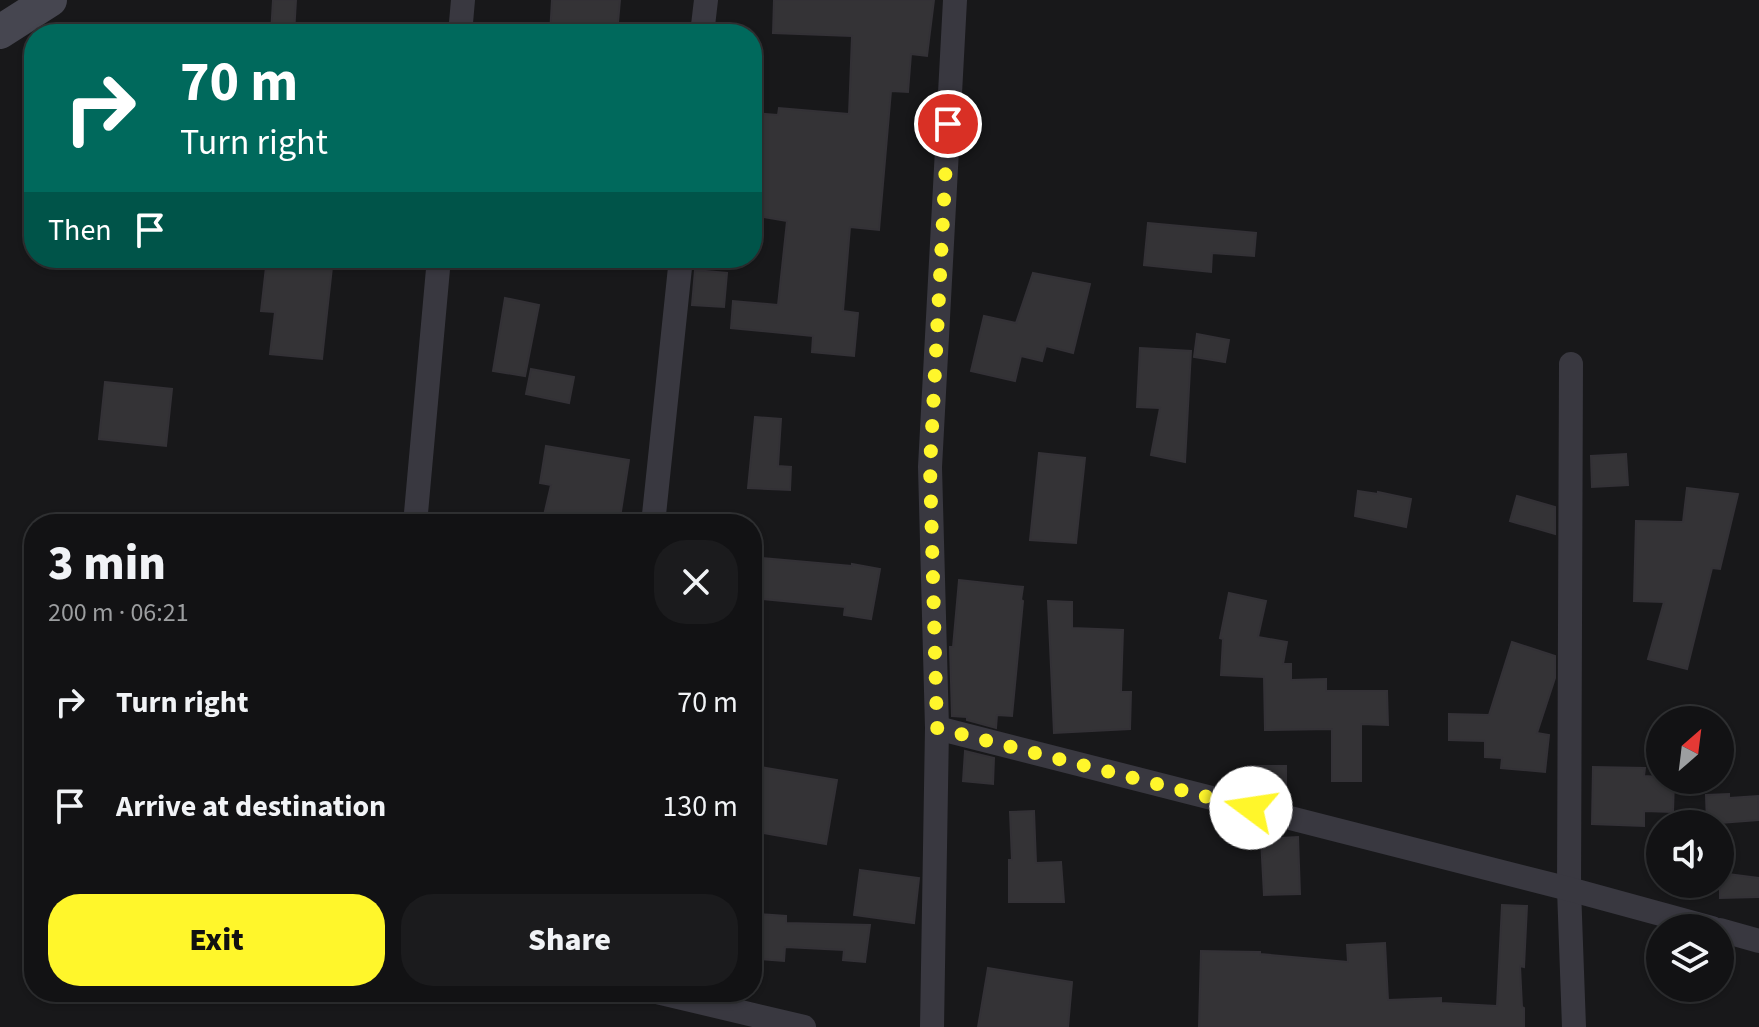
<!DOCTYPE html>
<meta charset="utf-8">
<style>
:root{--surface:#121214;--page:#1b1b1d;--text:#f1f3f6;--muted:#9c9ea0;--line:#313234;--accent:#fff62b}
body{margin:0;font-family:"Source Sans 3",sans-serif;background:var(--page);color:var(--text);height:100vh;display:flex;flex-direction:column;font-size:30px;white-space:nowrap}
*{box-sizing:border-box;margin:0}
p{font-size:26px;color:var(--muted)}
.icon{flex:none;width:44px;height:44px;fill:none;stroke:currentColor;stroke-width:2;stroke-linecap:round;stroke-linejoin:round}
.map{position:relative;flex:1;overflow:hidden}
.details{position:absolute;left:24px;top:514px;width:738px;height:488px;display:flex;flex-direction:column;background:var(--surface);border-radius:32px;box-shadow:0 2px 6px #0004,0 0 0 2px var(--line)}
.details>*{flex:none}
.top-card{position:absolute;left:24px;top:24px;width:738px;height:244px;border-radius:32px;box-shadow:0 2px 6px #0004,0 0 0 2px var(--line);background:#00695c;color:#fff;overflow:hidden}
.needle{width:52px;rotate:28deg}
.buttons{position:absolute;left:1646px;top:706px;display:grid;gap:16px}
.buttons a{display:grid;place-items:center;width:88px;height:88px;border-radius:50%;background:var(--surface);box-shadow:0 2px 6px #0004,0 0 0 2px var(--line);font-size:40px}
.pin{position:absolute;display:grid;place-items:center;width:68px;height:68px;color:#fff;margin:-34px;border:4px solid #fff;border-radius:50%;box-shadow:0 2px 8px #0007}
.me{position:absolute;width:88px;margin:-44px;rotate:284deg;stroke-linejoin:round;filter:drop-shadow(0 0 6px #0008)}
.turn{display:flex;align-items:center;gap:28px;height:168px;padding:0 24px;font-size:36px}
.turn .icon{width:104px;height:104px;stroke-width:2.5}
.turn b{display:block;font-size:56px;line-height:68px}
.then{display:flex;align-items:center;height:76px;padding:0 24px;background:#0003;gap:16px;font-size:30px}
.round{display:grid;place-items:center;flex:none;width:84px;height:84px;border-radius:32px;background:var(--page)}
.summary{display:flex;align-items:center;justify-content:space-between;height:136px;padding:0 24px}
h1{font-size:48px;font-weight:800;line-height:60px}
.cta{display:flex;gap:16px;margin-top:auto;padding:16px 24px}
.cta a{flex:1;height:92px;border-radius:32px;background:var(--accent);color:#111;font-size:32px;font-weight:800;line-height:92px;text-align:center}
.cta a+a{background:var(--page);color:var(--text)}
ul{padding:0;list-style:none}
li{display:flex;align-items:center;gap:24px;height:104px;padding:0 24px}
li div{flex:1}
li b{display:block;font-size:30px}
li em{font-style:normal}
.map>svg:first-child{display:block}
.building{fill:#343336;stroke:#333136;stroke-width:2}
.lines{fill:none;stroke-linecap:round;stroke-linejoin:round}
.minor{stroke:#393840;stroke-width:24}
.secondary{stroke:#464650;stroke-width:34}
.route{stroke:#fff62b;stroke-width:14;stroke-dasharray:0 25.2}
</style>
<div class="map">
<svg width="1759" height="1027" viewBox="0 0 1759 1027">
<rect width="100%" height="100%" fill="#18181a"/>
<g class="building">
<path d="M273 0H296L294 34H271Z"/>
<path d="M552 0H620L617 34H550Z"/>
<path d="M774 0H934L927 56 911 54 908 92 891 91 879 230 850 227 843 311 858 313 854 356 812 352 813 336 731 328 733 301 778 305 787 221 752 215 763 144 752 143V113L778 115 779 108 849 114 852 36 773 33Z"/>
<path d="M1148 223 1256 233 1254 256 1212 253 1211 272 1144 265Z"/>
<path d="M267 258H333L322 359 270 354 275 312 261 311Z"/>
<path d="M695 270 727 273 724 307 692 305Z"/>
<path d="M1033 273 1090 284 1073 353 1046 346 1042 361 1021 356 1015 381 971 371 984 316 1016 323Z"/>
<path d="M505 298 539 305 525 376 493 371Z"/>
<path d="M1197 334 1229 340 1225 362 1194 357Z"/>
<path d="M1140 348 1191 351 1185 462 1151 455 1160 408 1137 407Z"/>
<path d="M531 369 574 377 569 403 526 394Z"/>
<path d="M105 382 172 389 166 446 99 439Z"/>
<path d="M755 417 781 419 778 466 791 467 790 490 748 488Z"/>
<path d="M546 446 629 460 619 524H542L551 485 540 483Z"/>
<path d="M1039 453 1085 458 1076 543 1030 540Z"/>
<path d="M1626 454 1628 485 1592 487 1591 456Z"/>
<path d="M1687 488 1738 494 1720 569 1712 568 1687 669 1648 659 1664 602 1634 601 1636 521 1683 522Z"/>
<path d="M1358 491 1378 494V492L1411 499 1406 527 1355 516Z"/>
<path d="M1517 496 1555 507V534L1510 521Z"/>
<path d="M752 557 852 566V564L880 569 871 619 844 615 845 607 752 598Z"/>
<path d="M959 580 1023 587 1021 600 1023 601 1012 716 997 715 996 728 967 720V717L952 716 950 647H953Z"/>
<path d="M1229 593 1266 601 1258 637 1287 642 1283 664H1291V680L1326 679V691H1387L1388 725 1361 724V781H1332V729L1265 730 1264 677 1221 675 1223 639 1220 638Z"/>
<path d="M1048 601 1072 602V628L1123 630 1121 692H1131L1130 729 1054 733Z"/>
<path d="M1512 642 1555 656V678L1537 733 1549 735 1545 772 1501 768 1502 758 1485 757V741L1449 740V714L1489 715Z"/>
<path d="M965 751 994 758 993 784 963 781Z"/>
<path d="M755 766 837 780 826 844 752 831V783Z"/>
<path d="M1248 766H1286V794H1257L1248 792Z"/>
<path d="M1593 767 1645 768 1644 776 1660 777V780H1674L1673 812 1644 811V826L1592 824Z"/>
<path d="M1729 794V798L1758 796 1759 820 1707 824 1706 795Z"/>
<path d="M1034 811 1036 863 1061 862 1064 902H1009V860H1012L1010 812Z"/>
<path d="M1298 837 1300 894 1264 895 1261 839Z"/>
<path d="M860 870 919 878 914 923 854 915Z"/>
<path d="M1720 873 1759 878V897L1720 898Z"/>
<path d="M1502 905 1527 906 1524 967 1520 966 1522 1007 1524 1008V1027H1199L1201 951 1260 952V954L1348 962 1347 945 1385 943 1388 1000 1441 998V1003L1497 1006Z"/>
<path d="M760 914 786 916V923L870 925 865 962 843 960 844 950 785 947 784 961 758 959Z"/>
<path d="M988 968 1072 982 1068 1027H978Z"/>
</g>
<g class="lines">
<g class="minor">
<path d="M460 34 463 0"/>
<path d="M702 34 706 0"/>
<path d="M1571 364 1569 889 1574 1027"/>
<path d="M415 524 439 258"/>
<path d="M653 524 681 258"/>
<path d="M937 728 1569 889 1712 928"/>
<path d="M1720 930 1759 941"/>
<path d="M657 992 804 1027"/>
<path d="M932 1027 937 728 930 467 955 0"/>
</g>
<path class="secondary" d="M0 32 50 0"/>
</g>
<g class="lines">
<path class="route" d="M948 124 930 467 937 728 1251 808"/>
</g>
</svg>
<div class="buttons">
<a><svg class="needle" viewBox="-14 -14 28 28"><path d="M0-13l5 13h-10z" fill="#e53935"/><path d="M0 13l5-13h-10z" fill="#9c9ea0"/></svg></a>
<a><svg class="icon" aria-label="sound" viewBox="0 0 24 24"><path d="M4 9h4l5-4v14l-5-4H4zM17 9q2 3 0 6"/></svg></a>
<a><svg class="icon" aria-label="layers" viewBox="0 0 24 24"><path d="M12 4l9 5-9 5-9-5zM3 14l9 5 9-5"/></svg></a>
</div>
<div class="pin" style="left:948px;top:124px;background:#d93025"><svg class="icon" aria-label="arrive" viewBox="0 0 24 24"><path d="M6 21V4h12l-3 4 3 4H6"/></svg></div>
<svg class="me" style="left:1251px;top:808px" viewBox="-20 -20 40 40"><circle r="19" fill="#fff"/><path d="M0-13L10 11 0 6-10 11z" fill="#fff62b"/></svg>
<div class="top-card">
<div class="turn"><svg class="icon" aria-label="right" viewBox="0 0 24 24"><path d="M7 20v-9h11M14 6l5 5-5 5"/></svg><div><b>70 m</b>Turn right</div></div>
<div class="then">Then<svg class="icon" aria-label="arrive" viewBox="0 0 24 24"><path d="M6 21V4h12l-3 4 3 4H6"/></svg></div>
</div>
<section class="details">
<div class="summary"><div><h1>3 min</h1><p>200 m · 06:21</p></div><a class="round"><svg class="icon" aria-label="close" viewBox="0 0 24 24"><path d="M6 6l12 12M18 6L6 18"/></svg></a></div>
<ul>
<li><svg class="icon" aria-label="right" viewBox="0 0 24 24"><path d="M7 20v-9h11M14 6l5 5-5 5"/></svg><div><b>Turn right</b></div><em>70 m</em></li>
<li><svg class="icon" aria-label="arrive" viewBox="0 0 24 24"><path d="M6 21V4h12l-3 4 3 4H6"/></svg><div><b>Arrive at destination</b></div><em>130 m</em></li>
</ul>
<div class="cta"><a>Exit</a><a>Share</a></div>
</section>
</div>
